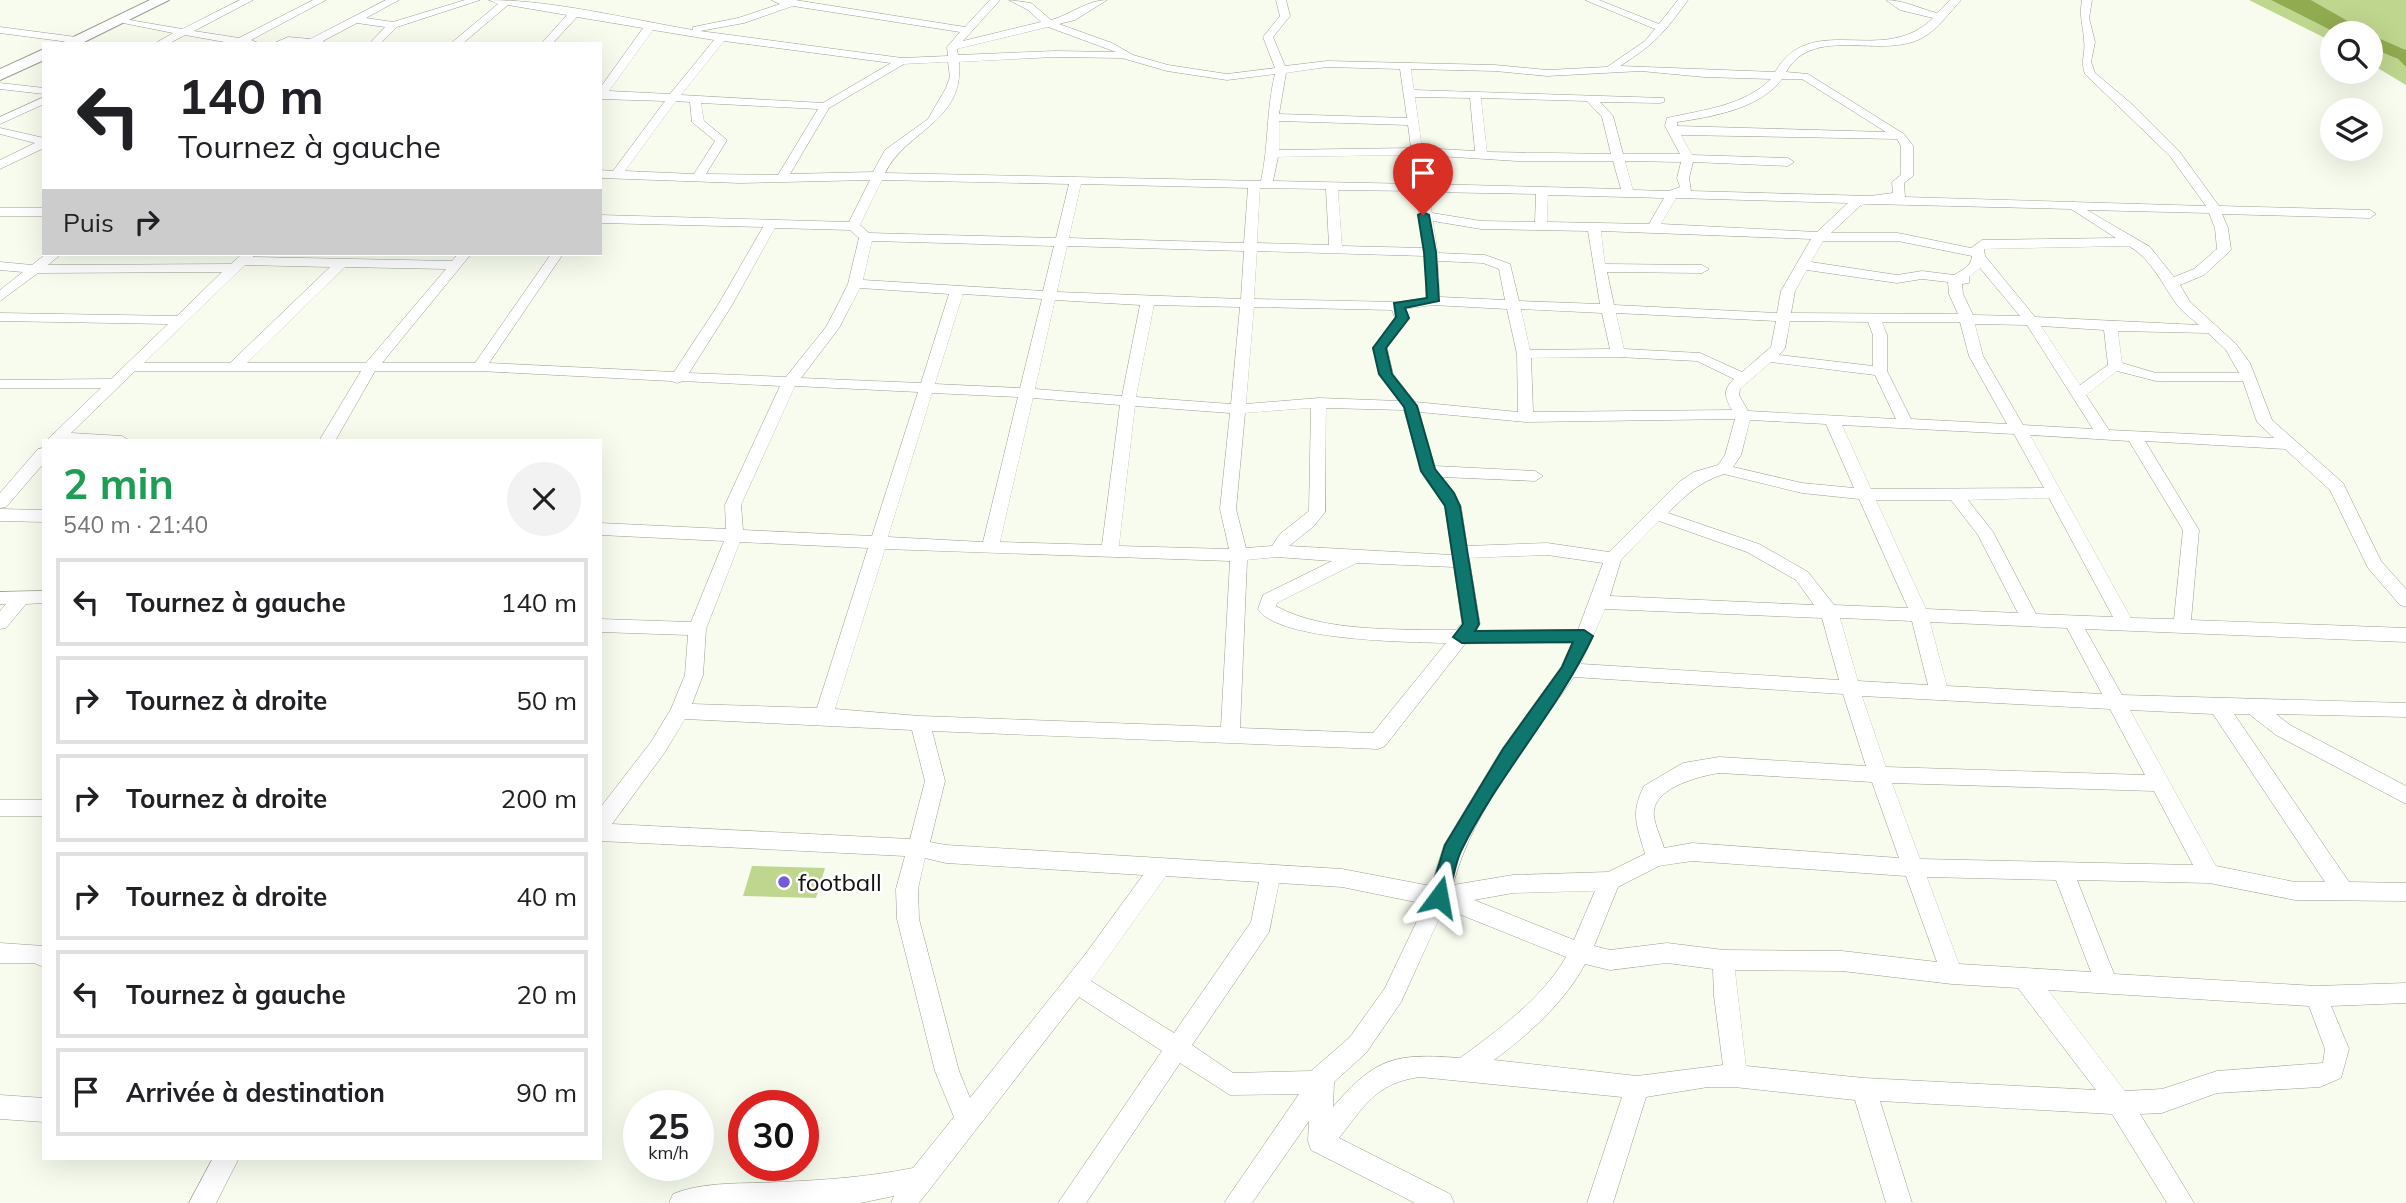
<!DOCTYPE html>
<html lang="fr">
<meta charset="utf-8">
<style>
:root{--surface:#fff;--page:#f2f2f2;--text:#202124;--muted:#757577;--line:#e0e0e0}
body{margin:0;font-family:Mulish,sans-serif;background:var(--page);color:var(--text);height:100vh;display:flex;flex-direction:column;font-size:26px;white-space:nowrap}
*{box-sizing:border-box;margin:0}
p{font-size:23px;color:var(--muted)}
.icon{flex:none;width:38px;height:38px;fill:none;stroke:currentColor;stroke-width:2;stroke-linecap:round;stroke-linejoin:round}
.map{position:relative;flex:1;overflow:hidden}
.side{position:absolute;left:42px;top:439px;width:560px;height:721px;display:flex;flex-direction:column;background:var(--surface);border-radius:0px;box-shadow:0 7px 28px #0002}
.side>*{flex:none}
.hud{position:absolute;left:42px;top:42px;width:560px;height:214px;border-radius:0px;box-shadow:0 7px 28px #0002;background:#fff;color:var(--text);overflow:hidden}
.fabs{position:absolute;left:2320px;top:21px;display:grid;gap:14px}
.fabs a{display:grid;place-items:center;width:63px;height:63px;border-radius:50%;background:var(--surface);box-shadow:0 7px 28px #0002;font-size:35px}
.speed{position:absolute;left:623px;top:1090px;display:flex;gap:14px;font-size:35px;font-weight:700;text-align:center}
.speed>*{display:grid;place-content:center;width:91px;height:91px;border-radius:50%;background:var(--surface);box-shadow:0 7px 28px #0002;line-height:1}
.speed small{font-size:18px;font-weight:400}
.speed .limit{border:10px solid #d22;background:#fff;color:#111}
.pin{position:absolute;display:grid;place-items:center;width:60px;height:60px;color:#fff;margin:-72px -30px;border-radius:50% 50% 50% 0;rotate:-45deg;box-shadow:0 0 7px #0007}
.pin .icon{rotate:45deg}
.me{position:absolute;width:77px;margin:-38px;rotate:13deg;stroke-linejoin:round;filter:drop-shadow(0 0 5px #0008)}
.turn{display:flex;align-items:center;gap:24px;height:147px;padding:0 21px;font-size:32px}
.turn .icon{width:91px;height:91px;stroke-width:2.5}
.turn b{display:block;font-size:49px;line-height:60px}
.then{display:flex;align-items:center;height:66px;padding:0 21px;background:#0003;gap:14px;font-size:26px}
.round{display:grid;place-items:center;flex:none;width:74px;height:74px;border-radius:37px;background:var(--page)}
.head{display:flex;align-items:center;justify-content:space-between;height:119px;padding:0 21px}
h1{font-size:42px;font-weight:700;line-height:52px;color:#1e9e55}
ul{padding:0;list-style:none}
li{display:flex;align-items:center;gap:21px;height:88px;margin:0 14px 10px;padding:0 7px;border:4px solid var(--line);border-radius:0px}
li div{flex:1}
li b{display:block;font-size:26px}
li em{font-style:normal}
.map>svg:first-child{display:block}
.green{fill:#bfd68e}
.water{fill:#91ab50}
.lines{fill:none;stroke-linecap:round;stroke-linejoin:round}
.minor-casing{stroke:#9a9e92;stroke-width:1}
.secondary-casing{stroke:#9a9e92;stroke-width:2}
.minor{fill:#fff;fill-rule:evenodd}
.secondary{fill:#fff;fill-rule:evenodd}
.route{fill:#0f766e;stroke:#0a4d48;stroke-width:2}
.poi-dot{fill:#725cd7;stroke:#fff;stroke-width:2.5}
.labels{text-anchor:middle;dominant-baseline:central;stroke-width:5;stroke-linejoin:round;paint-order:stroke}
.near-poi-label{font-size:24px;fill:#12130f;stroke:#fff;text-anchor:start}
</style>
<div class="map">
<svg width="2406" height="1203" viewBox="0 0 2406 1203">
<rect width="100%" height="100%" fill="#f7fcef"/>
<g class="green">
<path d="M2249 0H2271L2336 33H2333V42Z"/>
<path d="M2311 0H2406V50L2379 39Z"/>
<path d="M2371 48 2398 59 2406 67V85L2371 64Z"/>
<path d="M752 866 825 868 816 898 743 896Z"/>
</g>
<g class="water">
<path d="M2271 0H2311L2369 33H2336Z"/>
<path d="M2371 35 2406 50V67L2398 59 2371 48Z"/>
</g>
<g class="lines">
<defs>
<g id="minor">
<path d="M240 0H253L194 31 239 38 313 0H326L251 40 261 44H236L185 35 168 44H154L173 33 113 21 118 18 182 29Z"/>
<path d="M386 0H399L366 18 393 22 465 0H480L397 27 380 44H369L385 27 357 23 323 41 327 44H272L288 37 310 39Z"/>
<path d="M489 0C553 0 628 19 693 30V27L738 18 780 4 771 0H795L965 27 990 0H1000L963 41 1041 22 1028 10 1009 0 1031 3 1051 20C1070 15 1087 0 1107 0L1075 20 1059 24 1112 43 1133 55 1168 65 1227 74 1275 68 1263 37 1280 16 1276 0H1286L1290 16 1273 37 1285 66 1327 61 1495 65 1547 70 1607 67 1645 41 1655 29 1585 0H1599L1659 24 1678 0H1688C1664 33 1656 43 1620 66L1775 72C1812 9 1883 68 1933 18L1900 10 1886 0C1903 0 1921 9 1937 13L1950 0H1961C1950 12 1937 30 1922 38 1880 60 1813 24 1786 72L1808 74 1904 134 1913 146V176L1904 183 1905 197 2206 206 2170 156 2085 74C2080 61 2086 53 2084 40 2083 23 2079 18 2082 0H2092L2089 18 2095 42 2091 62 2095 73 2133 105 2179 151 2219 206 2370 210 2376 214 2370 218 2222 214 2228 228 2231 250 2204 275 2180 285 2190 302 2236 344 2250 363 2272 420 2343 483 2381 561 2406 589V607L2400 605 2368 568 2330 490 2285 449 2145 441 2199 530 2191 620 2406 628V642L2085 629 2122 695 2406 703V717L2276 714 2290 725 2406 786V804L2276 735 2249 714H2234L2349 882 2406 883V901L2295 900 2209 883 2077 880 2114 974 2316 986 2406 983V1003L2331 1006 2349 1049 2341 1078 2320 1087 2217 1093 2162 1113 2140 1114 2194 1203H2167L2112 1114 1880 1101 1912 1203H1886L1855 1100 1734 1087H1708L1646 1097 1613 1203H1587L1622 1097 1420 1077C1376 1083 1365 1105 1339 1138L1450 1194 1454 1203H1415L1311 1150 1308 1141 1309 1121 1252 1203H1224L1299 1094 1230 1095 1180 1063 1086 1203H1058L1162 1051 1079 997 919 1203H891L894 1196 860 1203H669L673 1194C704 1181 746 1184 780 1182 825 1180 868 1177 913 1168L954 1117 935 1071 897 919 896 889 905 856 600 841V808L651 742 671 709 685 675 688 635 600 632V619L691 622 724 541 600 535V523L726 529 725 505 780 386 683 381 677 383 671 381 479 371H375L335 441H319L361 371H135L71 433 122 436 130 441H46L101 388H0V380L111 379 168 324 0 321V313L177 316 222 272 38 273 0 301V290L23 272 0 270V262L32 265 46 254H61L48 265 231 264 242 254H255L253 257 452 261 458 254H471L382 363H475L551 254H563L489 363 674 372 718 305 763 227 600 223V215L849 222 870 180 740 183 600 178V170L613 171 665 101 600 99V88L643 28 577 17 552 44H541L567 15 508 5 462 44H450L498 4ZM793 6 960 32 947 47 948 56 902 58 700 31 744 23ZM1048 27 1116 52 1055 51 958 55 957 49ZM653 30 714 40 670 94 609 91ZM724 41 891 63 823 103 681 95ZM1055 57 1122 58 1167 71 1227 80 1275 74C1266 110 1269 145 1261 181L885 173C906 130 965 122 959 62ZM948 62 950 77 946 88 928 119 885 150 873 172 790 174 829 108 904 64ZM1327 67 1400 69 1407 118 1279 114 1286 73ZM1411 69 1495 71 1547 76 1641 71 1704 77 1771 79C1744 106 1702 110 1667 118L1665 126 1680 154H1623L1613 116 1600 102 1660 103 1664 102V98L1414 90ZM1782 79H1802L1886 132 1677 126V122C1711 117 1760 109 1782 79ZM1415 97 1470 98 1475 151 1422 148ZM1481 98 1587 101 1602 117 1611 154 1487 152ZM676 101 690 102 692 122 715 141 694 174 625 171ZM701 103 818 109 778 175 706 174 727 140 704 121ZM1279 121 1408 125 1411 148 1279 150ZM1681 135 1897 139 1901 146V175L1892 182 1893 193 1870 196 1691 191 1689 178 1693 162 1788 166 1794 162 1788 158 1692 155ZM1411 155 1415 184 1273 181 1278 157ZM1423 155 1517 161H1613L1621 189 1428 184ZM1625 161 1681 162 1677 178 1680 187 1669 191 1633 190ZM882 180 1069 184 1056 238 869 233 860 225ZM1081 184 1248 188 1244 243 1069 238ZM1260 188 1326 189 1329 245 1257 243ZM1338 190 1416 191 1419 212 1417 215 1420 218 1424 248 1342 246ZM1429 192 1536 194 1535 222 1481 221 1432 213ZM1548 195 1664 198 1649 224 1547 222ZM1676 198 1848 203 1817 232 1661 224ZM1870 204 2071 209 2116 238 1982 240 1971 248 1898 233H1831L1861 205ZM2087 210 2209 213 2215 228 2217 249 2194 269 2174 277 2150 247ZM1433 221 1481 229 1588 231 1600 304 1519 301 1510 264 1485 255 1438 253ZM775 228 850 230 859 238 848 284 835 310 826 327 786 377 689 373 732 305ZM1601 231 1811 239 1781 291 1777 313 1614 305 1607 272 1702 273 1709 269 1702 265 1605 264ZM872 241 1054 246 1043 291 863 280ZM1823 241H1898L1972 256C1971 267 1962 270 1954 275L1922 271 1897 275 1811 262ZM1067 246 1244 251 1241 299 1057 292ZM2129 246C2153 260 2162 285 2178 306 2184 313 2192 319 2199 325L2035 317 1985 256 1984 249ZM1257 251 1425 256 1426 298 1398 302 1254 299ZM1438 261 1483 263 1499 269 1505 300 1440 297ZM245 265 330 267 230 363H144ZM345 267 446 269 366 363H247ZM1980 268 2020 316 1973 315 1963 294 1962 284 1969 283V277ZM1807 270 1897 283 1922 279 1948 282 1949 294 1958 314 1791 313 1795 291ZM860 288 949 294 921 383 801 378 839 328ZM963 294 1042 299 1020 388 935 384ZM1055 300 1140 305 1122 396 1035 389ZM1154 305 1240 307 1231 404 1136 397ZM1433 305 1507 309 1517 354 1518 412 1415 402 1393 374 1387 348 1409 318 1406 309ZM1254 307 1392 310 1395 318 1373 348 1379 374 1399 401 1319 398 1246 404ZM1521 309 1602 313 1610 349 1530 350ZM1616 313 1776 321 1771 347 1742 372 1700 353 1624 349ZM1790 321 1868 322 1873 335V366L1779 355 1785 348ZM1882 322H1960L1969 356 2007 424 1911 419 1887 371V335ZM1975 324 2027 325 2093 429 2023 425 1983 356ZM2041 326 2104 330 2108 365 2080 385ZM2118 331 2208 333 2226 350 2239 373H2156L2122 363ZM1618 357 1697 361 1734 379C1722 390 1725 397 1732 410L1533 412 1531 358ZM1771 362 1875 375 1896 419 1748 411 1739 395 1740 389ZM2117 371 2156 381H2243L2257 422 2274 438 2109 430 2086 395ZM795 386 918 392 872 536 743 530 741 505ZM932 393 1018 397 983 542 888 537ZM1033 398 1120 405 1102 545 1000 542ZM1135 406 1230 413 1220 509 1229 549 1119 546ZM1311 408 1309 511 1280 534 1272 546 1246 548 1236 509 1245 413ZM1326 408 1404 410 1421 471 1445 506 1452 555 1289 546 1314 526 1325 512ZM1419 412 1526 422 1735 419 1725 455 1718 465 1694 472 1679 482 1609 552 1547 543 1467 546 1461 506 1442 477 1535 481 1543 476 1535 471 1435 466ZM1750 420 1826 424 1854 488 1802 483 1733 467 1741 455ZM1842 425 2014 434 2044 488 1871 489ZM2030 435 2129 441 2183 530 2174 619 2131 618ZM1724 474 1802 493 1859 499 1908 608 1834 605 1808 572 1759 544 1668 513C1686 495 1699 482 1724 474ZM2049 498 2113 617 2036 614 1993 532 1968 500ZM1876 500H1951L1978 535 2018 613 1926 609ZM1659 521 1747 552 1796 580 1814 605 1610 596 1621 560ZM740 542 868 548 817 708 692 704 703 675 706 629ZM885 549 1230 561 1221 727 920 716 835 709ZM1547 555 1603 563 1578 630 1476 631 1480 624 1469 558ZM1277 557 1332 561 1263 595 1258 609C1278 641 1409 642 1446 643L1373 733 1240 728 1247 560ZM1357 563 1454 567 1462 623 1456 630C1402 629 1323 633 1276 606L1277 603ZM1605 609 1822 618 1839 680 1581 664ZM1840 618 1912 621 1928 685 1858 681ZM1930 622 2067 628 2102 694 1947 686ZM1572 643 1561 667 1502 749 1444 845 1431 886 1342 869 946 845 930 842 945 781 932 731 1378 749 1385 746 1465 644ZM1574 677 1843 694 1866 766 1719 757 1683 763 1644 786C1630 814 1637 825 1645 854L1608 872 1513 875 1453 885C1472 811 1530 740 1574 677ZM1862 696 2110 709 2145 775 1886 767ZM2130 710 2213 714 2325 882H2295L2216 866ZM685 719 912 730 925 781 910 839 612 824 665 752ZM1719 773 1872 782 1899 858 1692 843 1664 848C1661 837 1652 820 1654 810 1657 787 1700 776 1719 773ZM1892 783 2154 791 2193 865 1920 859ZM925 858 946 863 1143 875 1084 956 970 1098 959 1071 919 919 918 889ZM1692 861 1906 876 1937 962 1842 951 1724 950 1667 943 1610 950 1594 946 1618 887 1659 866ZM1166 876 1259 882 1251 922 1174 1033 1091 981ZM1927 877 2056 880 2091 972 1959 964ZM1279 883 1342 887 1425 904 1385 988 1350 1037 1311 1071 1233 1073 1192 1045 1269 932ZM1595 891 1574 940 1474 900 1513 893ZM1444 908 1566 957C1541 1000 1498 1030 1460 1058 1395 1053 1376 1057 1333 1107L1334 1082 1366 1053 1401 1002ZM1667 963 1713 969 1714 996 1723 1065 1637 1076 1494 1060C1529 1034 1564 1003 1585 964L1610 970ZM1735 970 1842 971 1952 984 2018 988 2096 1090 1864 1078 1746 1066ZM2048 990 2309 1006 2325 1049 2323 1063 2217 1071 2162 1089 2125 1091Z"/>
<path d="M0 27 76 37 81 40 76 43 0 33Z"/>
<path d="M0 83 44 88V94L0 89Z"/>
<path d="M44 97V104L0 124V117Z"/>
<path d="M0 128 44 138V148L0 169V160L35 143 0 134Z"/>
<rect x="0" y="208" width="44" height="8"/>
<path d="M44 448V463L6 507 0 508V493L38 449Z"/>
<path d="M0 509 44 510V522L0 521Z"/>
<path d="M44 591V603L26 604 6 628 0 629V611L6 604H0V592Z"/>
<rect x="0" y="800" width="44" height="16"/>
<path d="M0 943 44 946V967L34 963H0Z"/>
<path d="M0 1095 44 1098V1122L0 1119Z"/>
<path d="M213 1158H239L216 1203H189Z"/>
</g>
<g id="secondary">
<path d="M150 0H169L80 44H59Z"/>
<path d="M44 49V60L0 80V69Z"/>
</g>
</defs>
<use href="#minor" class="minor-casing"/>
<use href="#secondary" class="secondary-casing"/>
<use href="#minor" class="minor"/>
<use href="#secondary" class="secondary"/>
</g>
<path class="route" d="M1423 212 1429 215 1436 252 1439 301 1405 308 1409 318 1386 348 1392 374 1417 406 1435 469 1454 493 1460 506 1479 624 1475 631 1584 630 1593 636C1557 712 1498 775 1461 851 1455 864 1452 882 1449 897L1446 903 1439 905 1432 903 1429 897 1445 845 1503 749 1562 667 1573 642 1462 643 1453 637 1463 624 1445 506 1421 471 1404 407 1379 374 1373 348 1396 317 1394 303 1427 298 1424 252 1418 215Z"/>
<circle class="poi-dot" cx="784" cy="882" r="7"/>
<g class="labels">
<g class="near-poi-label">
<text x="798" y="882">football</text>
</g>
</g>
</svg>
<div class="fabs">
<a><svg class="icon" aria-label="search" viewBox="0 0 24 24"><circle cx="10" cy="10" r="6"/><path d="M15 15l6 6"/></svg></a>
<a><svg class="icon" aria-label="layers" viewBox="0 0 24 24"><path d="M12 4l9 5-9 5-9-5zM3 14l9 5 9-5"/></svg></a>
</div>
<div class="speed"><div>25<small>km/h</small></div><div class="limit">30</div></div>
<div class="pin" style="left:1423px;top:215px;background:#d93025"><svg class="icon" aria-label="arrive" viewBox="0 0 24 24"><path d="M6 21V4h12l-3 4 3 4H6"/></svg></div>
<svg class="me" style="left:1439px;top:897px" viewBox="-20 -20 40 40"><path d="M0-17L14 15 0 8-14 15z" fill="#0f766e" stroke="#fff" stroke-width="4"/></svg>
<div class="hud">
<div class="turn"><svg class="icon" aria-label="left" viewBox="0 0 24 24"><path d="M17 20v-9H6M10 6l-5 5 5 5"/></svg><div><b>140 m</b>Tournez à gauche</div></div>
<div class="then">Puis<svg class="icon" aria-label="right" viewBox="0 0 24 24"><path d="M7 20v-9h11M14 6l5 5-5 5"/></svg></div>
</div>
<section class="side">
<div class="head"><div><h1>2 min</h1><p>540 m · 21:40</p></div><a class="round"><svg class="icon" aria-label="close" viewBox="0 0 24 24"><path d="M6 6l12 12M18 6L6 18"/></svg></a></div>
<ul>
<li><svg class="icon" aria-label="left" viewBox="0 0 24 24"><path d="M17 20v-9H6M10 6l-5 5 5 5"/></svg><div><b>Tournez à gauche</b></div><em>140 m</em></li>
<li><svg class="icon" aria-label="right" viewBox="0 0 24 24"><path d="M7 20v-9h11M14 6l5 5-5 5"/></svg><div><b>Tournez à droite</b></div><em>50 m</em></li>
<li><svg class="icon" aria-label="right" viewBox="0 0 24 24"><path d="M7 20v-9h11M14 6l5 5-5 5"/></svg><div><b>Tournez à droite</b></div><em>200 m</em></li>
<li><svg class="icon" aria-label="right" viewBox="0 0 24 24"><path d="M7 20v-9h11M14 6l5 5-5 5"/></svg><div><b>Tournez à droite</b></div><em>40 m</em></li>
<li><svg class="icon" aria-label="left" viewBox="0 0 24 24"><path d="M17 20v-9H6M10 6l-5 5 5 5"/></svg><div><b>Tournez à gauche</b></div><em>20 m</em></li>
<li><svg class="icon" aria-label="arrive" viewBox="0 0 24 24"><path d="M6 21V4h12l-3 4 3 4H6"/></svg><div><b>Arrivée à destination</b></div><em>90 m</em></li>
</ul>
</section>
</div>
